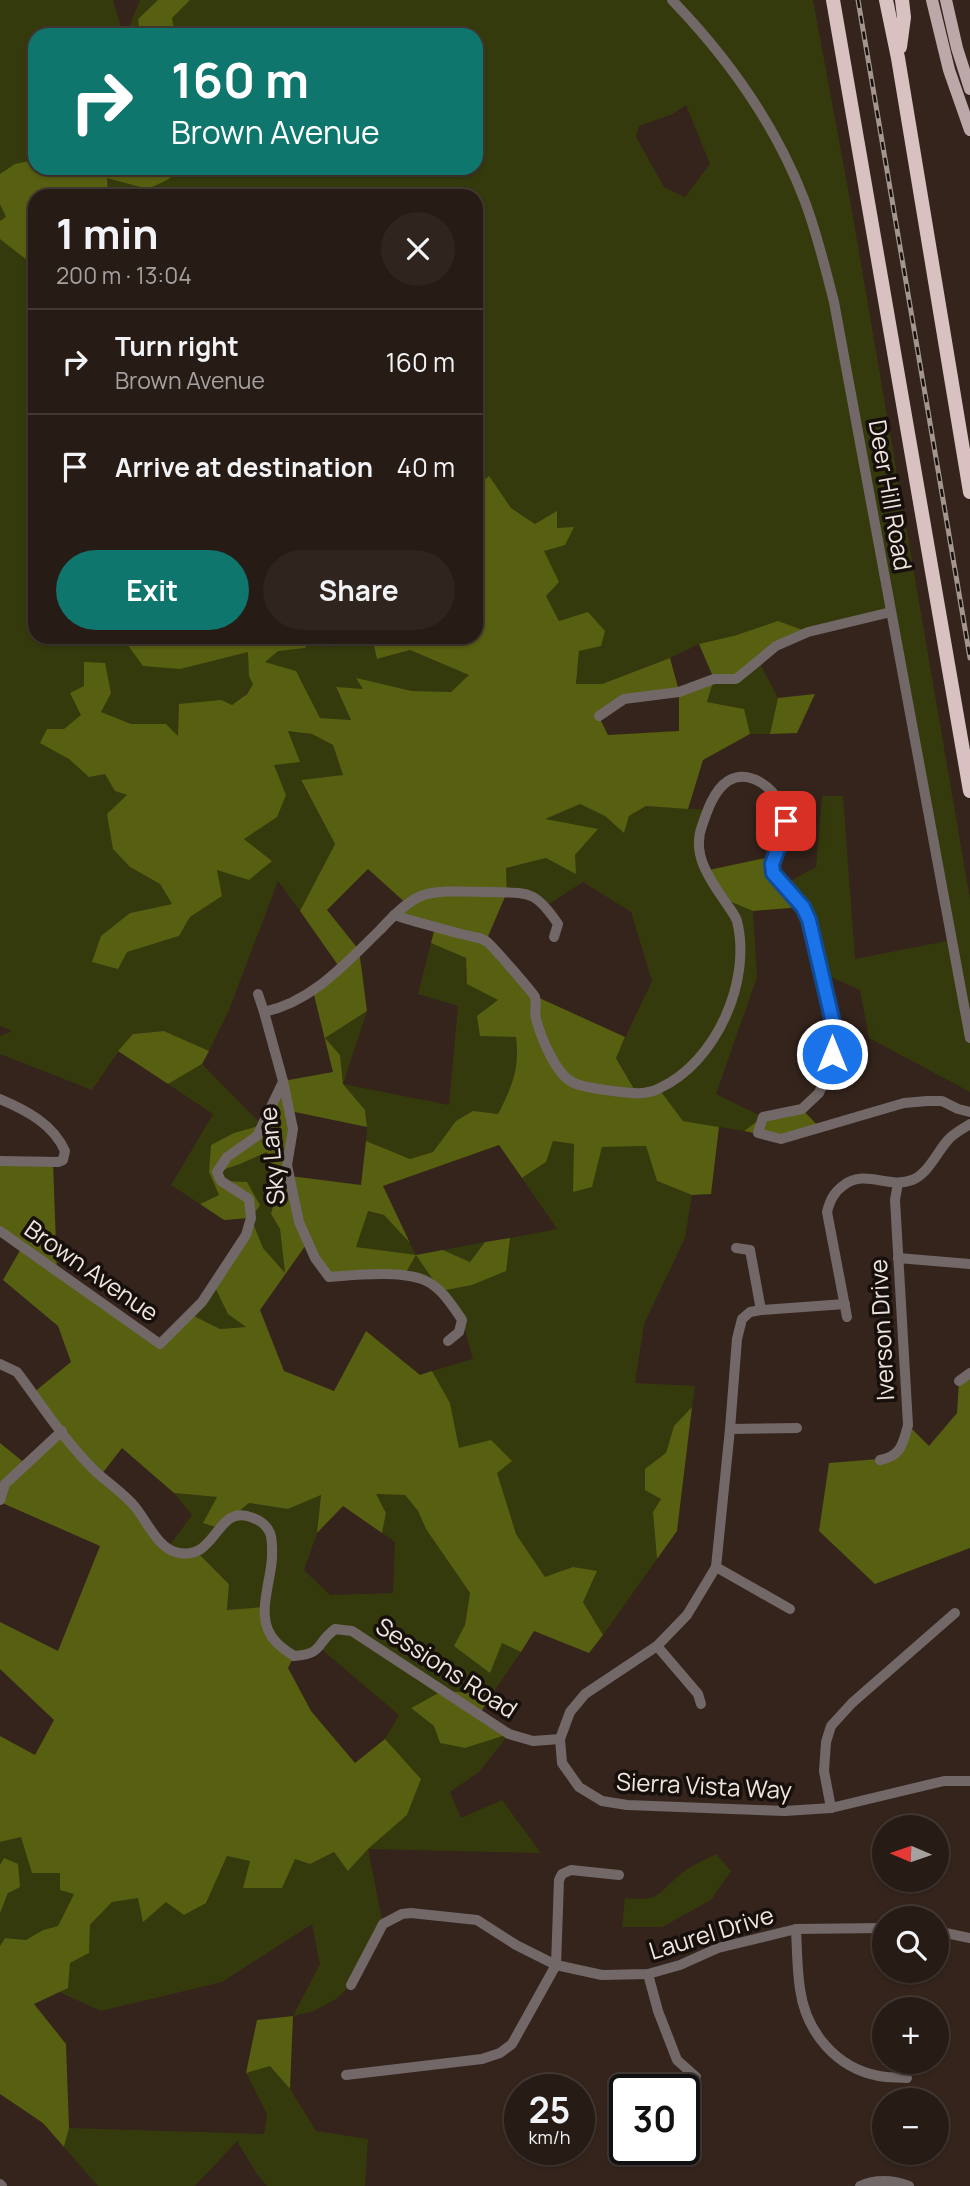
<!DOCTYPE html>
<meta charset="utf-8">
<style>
:root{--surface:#271b15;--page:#2f241e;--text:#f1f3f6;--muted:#a4a1a0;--line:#433934;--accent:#0f766e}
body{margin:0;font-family:Manrope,sans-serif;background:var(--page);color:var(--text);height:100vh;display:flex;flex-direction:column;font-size:26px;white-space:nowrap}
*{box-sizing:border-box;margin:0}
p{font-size:23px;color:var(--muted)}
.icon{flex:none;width:38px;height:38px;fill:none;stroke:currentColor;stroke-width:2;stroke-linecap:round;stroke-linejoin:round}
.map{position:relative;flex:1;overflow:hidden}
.drawer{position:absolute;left:28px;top:189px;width:455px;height:455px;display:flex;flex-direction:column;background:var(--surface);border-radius:21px;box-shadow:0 2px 5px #0004,0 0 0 2px var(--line)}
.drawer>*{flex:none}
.banner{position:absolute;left:28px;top:28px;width:455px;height:147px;border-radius:21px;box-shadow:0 2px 5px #0004,0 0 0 2px var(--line);background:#0f766e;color:#fff;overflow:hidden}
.needle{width:46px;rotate:272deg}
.fabs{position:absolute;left:872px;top:1815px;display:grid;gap:14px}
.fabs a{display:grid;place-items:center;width:77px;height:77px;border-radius:50%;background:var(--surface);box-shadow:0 2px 5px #0004,0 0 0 2px var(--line);font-size:35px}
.speed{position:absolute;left:504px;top:2074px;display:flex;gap:14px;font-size:35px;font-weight:700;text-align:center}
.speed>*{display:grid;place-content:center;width:91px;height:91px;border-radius:50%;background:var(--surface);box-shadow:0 2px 5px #0004,0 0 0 2px var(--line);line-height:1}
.speed small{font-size:18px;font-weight:400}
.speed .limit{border:4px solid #111;border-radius:10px;background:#fff;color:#111}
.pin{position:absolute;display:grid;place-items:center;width:60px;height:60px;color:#fff;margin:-30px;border-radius:14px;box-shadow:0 4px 10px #0006}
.me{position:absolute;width:77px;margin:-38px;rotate:0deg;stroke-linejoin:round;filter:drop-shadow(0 0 5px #0008)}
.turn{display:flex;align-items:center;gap:24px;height:147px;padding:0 28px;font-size:32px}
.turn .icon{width:91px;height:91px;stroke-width:2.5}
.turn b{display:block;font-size:49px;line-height:60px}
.round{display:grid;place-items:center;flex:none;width:74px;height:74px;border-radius:37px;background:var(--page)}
.overview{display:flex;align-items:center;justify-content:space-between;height:119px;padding:0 28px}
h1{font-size:42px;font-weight:700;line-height:52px}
.button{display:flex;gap:14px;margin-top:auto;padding:14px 28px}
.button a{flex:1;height:80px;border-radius:42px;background:var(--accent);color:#fff;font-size:28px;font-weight:700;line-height:80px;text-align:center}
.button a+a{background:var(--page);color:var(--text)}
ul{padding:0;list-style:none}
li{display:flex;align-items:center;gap:21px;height:105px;padding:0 28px;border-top:2px solid var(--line)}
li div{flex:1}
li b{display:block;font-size:26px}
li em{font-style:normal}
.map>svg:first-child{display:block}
.green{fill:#353a0d;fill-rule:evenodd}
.forest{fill:#575f10;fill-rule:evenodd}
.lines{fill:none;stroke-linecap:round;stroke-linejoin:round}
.minor{stroke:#726868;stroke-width:10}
.major{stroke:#bca8a8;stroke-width:12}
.highway{stroke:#d9c1c2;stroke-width:14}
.rail-casing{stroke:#a2968f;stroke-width:5}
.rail{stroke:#160f0c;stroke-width:2.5;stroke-dasharray:8;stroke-linecap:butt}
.route-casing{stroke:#114b97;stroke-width:18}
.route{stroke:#1a73e8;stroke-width:12}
.labels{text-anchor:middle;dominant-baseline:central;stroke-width:7;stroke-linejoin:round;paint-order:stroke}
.street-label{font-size:24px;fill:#f0e6e0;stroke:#160f0c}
</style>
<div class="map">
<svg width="970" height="2186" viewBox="0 0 970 2186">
<rect width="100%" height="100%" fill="#34241c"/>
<g class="green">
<path d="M0 0H113L123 35H35V168L167 179 184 168H476V35H175L171 18 190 0H813L850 200 970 899V1092L869 1038 860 990 822 973 809 920 783 885 816 867 822 796H843L855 959 952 940 891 613 808 632 737 635 699 644 670 658 602 684H576L579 650 559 621 546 596 544 551 557 528V512L535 524 511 508 489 477 476 487V196H35V637H294L305 648 315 637H319L332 647 345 637H372L378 659 410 650 470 675 451 692 412 691 357 679 364 689 336 688 351 720 320 718 296 671 253 685 244 696 116 791 127 795 130 867 160 884 172 904 130 913 127 952 179 936 190 917 222 896 216 870 272 861 244 839 286 795 273 765 287 730 312 734 333 745 343 775 301 781 335 844 300 911 278 881 229 1010 209 1051 164 1031 133 1034 118 1052 92 1090 0 1054V1036L12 1031 0 1026ZM686 105 710 164 685 197 664 187 636 137 639 126 673 114Z"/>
<path d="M140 0H158L138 19 140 35H126Z"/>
<path d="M758 660 778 698 770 734H750L743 709 707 702 714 679Z"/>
<path d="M580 803 605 816 624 833 629 816 646 806 708 810 699 845 724 899 753 911 757 977 716 1094 763 1117 744 1131 683 1121 659 1089 637 1094 616 1057 652 981 631 912 583 882 546 906 507 892 506 868 546 858 575 855 597 830 543 819Z"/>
<path d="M431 943 466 958 498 1000 516 1037 519 1057 512 1087 498 1114 456 1122 433 1152 410 1159 366 1141 367 1127 365 1110 343 1084 340 1055 325 1038 367 1011 343 1084 449 1105 458 1006 418 994Z"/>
<path d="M202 1064 262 1125 209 1172 219 1195 200 1204 171 1185 213 1114 168 1084Z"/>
<path d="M553 1141 574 1144 592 1186 602 1147 646 1146 657 1181 692 1195 685 1238 644 1324 635 1383 695 1386 692 1407 674 1426 666 1453 661 1499 653 1512 657 1559 603 1635 583 1602 573 1567 546 1578 516 1534 496 1472 511 1461 459 1448 450 1403 432 1371 473 1359 462 1320 441 1291 404 1276 416 1256 356 1247 367 1211 384 1215 410 1243 416 1255 505 1271 510 1238 557 1229 522 1178 546 1162Z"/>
<path d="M267 1152 276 1194 271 1214 280 1229 285 1274 263 1248 251 1218 221 1181 217 1172 240 1164Z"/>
<path d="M485 1242 470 1262 443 1250Z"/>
<path d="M213 1283 247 1327 220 1329 190 1314Z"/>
<path d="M174 1493 218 1497 231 1517 249 1503 288 1509 321 1495 317 1533 304 1570 330 1595 393 1593 395 1542 382 1533 386 1513 375 1494 405 1495 418 1511 426 1529 470 1593 465 1625 490 1673 502 1642 521 1652 492 1694 442 1691 411 1708 434 1726 440 1743 465 1748 509 1734 479 1772 450 1792 461 1818 502 1800 541 1853 368 1849 383 1924 351 1985 336 1999 314 2011 293 2016 320 1964 312 1924 222 1982 101 2011 59 1992 68 1988 70 1963 89 1953 90 1926 112 1901 138 1898 166 1902 206 1903 227 1856 250 1861 243 1887 295 1859 310 1864 334 1852 349 1870 368 1849 407 1815 421 1779 385 1739 399 1715 320 1648 294 1656 227 1611 229 1583 196 1551 167 1549 192 1515Z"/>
<path d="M21 1837 61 1873 74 1894 58 1926 43 1930 26 1940 5 1938 0 1946V1913L8 1893 4 1858 0 1865V1842Z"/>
<path d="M716 1854 731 1871 711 1900 662 1927H622L625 1898C662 1902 657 1893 682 1873 692 1865 705 1860 716 1854Z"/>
<path d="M270 2066 290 2089 316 2131 368 2139 365 2186H267L257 2174 237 2141 195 2186H98L64 2147 69 2128 264 2134 267 2114 246 2073Z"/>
</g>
<g class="forest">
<path d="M158 0H190L172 18 175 35H140L138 19Z"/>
<path d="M35 160V168H184L167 180 148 189 107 178 108 196H68L67 187 35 196V257L27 260 0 239V221L6 217 0 204V174L15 164Z"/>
<path d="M489 476 511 508 535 524 557 511V528L574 527 565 545 544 551 559 582 546 596 559 621 588 612 605 631 601 646 579 651 576 684H602L670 658 679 691 714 679 699 644 737 635 778 621 808 632 776 646 736 679H714L707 702 744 709 750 734 703 760 688 809 646 806 629 816 624 833 605 816 580 804 545 819 598 829 575 855 576 874 546 858 506 868 507 892 486 941 535 996 625 1037 616 1058 637 1094 659 1089 683 1121 719 1127 711 1194 692 1195 657 1181 646 1146 602 1147 592 1187 573 1192 574 1144 553 1141 546 1162 522 1178 499 1145 383 1186 410 1243 384 1215 368 1211 356 1247 416 1255 443 1250 470 1262 485 1242 510 1238 506 1271 472 1285 441 1291 416 1255 404 1276 329 1277 308 1242 260 1310 284 1371 334 1391 366 1331 420 1375 432 1371 450 1403 459 1448 491 1440 512 1461 497 1473 516 1534 545 1577 573 1567 597 1571 583 1602 603 1635 589 1653 534 1631 521 1652 502 1643 490 1673 454 1646 465 1625 470 1593 426 1529 418 1511 405 1495 376 1494 386 1513 382 1533 343 1506 317 1533 321 1495 288 1509 249 1503 219 1528 203 1523 217 1497 174 1493 122 1448 101 1475 167 1549 196 1551 229 1584 227 1610 264 1607 266 1624 294 1656 288 1668 311 1711 355 1763 385 1739 421 1779 407 1815 368 1849 348 1871 334 1852 310 1864 295 1859 282 1888H243L250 1861 227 1856 206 1903 184 1915 166 1902 143 1922 138 1898 112 1902 90 1925 89 1953 70 1963 68 1988 34 2004 66 2044 69 2128 64 2147 43 2123 0 2094V1946L5 1938 26 1940 43 1930 58 1926 74 1894 60 1890V1873H32L21 1837 0 1842V1736L35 1755 54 1720 0 1669V1622L58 1651 100 1546 0 1502V1443L26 1464 61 1432 33 1393 71 1362 58 1326 3 1280 22 1247 0 1231V1161L53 1163 57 1271 159 1344 190 1314 220 1329 246 1327 228 1314 213 1283 246 1235 250 1218 224 1220 200 1204 219 1195 209 1172 211 1145 234 1133 262 1125 283 1081 333 1072 313 991 340 968 300 911 335 844 301 780 343 775 333 745 312 734 288 731 300 762 274 765 286 795 277 817 244 839 272 861 249 880 217 870 222 896 190 917 179 936 127 952 118 969 92 962 101 936 130 913 172 904 160 884 130 867 113 849 107 814 127 795 115 791 105 774 89 777 69 759 40 743 47 729H64L81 715 70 693 84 686V662L105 663 111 693 101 712 131 724H166L178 736 179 704 221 700 232 705 247 694 253 684 249 676 248 652 180 669 143 666 122 637H315L305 648 278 651 265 662 296 671 320 718 351 720 336 687 363 689 356 678 412 691 451 692 469 675 410 650 377 659 372 637H476V487ZM679 692V731L608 735 599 717 624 699ZM368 869 408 905 394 915 435 927 431 943 466 958 467 984 498 1000 477 1016 480 1036 516 1037C520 1068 512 1087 498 1114L473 1111 456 1121 433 1152 410 1159 366 1141 361 1185 290 1176V1111L367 1127 365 1110 343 1084 340 1055 325 1038 367 1011 359 950 327 910ZM267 1152 276 1194 271 1214 280 1229 285 1273 263 1248 251 1218 260 1205 247 1182 221 1181 217 1172 240 1164Z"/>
<path d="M815 694 797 733 770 734 778 698Z"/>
<path d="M775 856 772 864 803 907 753 911 724 899 704 871Z"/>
<path d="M164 1031 209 1051 202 1064 168 1084 118 1051 133 1034Z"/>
<path d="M802 1109 820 1128 781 1139 744 1131 763 1117Z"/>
<path d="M970 1373V1548L875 1584 819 1531 829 1463 891 1458 908 1425 929 1446 957 1413 959 1381Z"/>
<path d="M692 1407 677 1531 657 1559 653 1512 661 1499 645 1490V1469L666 1453 674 1426Z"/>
<path d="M442 1691 492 1694 479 1715 509 1734 465 1748 440 1743 434 1726 411 1708Z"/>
<path d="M4 1858 18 1864 20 1887 8 1893 0 1913V1865Z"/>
<path d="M293 2016 290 2089 270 2066 246 2073 257 2020Z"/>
</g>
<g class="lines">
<g class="minor">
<path d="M672 0C728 58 775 124 804 199 817 233 825 267 834 302L970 1038"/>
<path d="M599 716 624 699 679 692 714 679H736L776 646 808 632 891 612"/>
<path d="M394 915C416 922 439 928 461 934 468 936 480 937 486 941 491 944 533 993 535 997 537 1004 534 1012 536 1019 541 1037 555 1073 572 1082 583 1088 601 1089 613 1091 629 1093 645 1096 660 1088 716 1062 752 981 737 921 735 915 730 909 726 903 711 881 691 855 702 826 707 811 714 790 728 781 754 765 787 799 786 824 786 837 777 852 772 864L773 873 803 907 809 920 834 1027 832 1054 826 1076 819 1093 802 1109 763 1117 758 1133 781 1139 904 1103 927 1101H942L958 1109 970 1112"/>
<path d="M258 994 264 1012"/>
<path d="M0 1099C26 1110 53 1124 65 1151L63 1160 58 1162 0 1161"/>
<path d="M0 1231 160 1344 202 1302 246 1235 251 1218 249 1199 221 1181 217 1172 227 1157 257 1136 283 1082"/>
<path d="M736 1248 750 1250 761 1310"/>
<path d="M898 1258 970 1264"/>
<path d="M845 1304 761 1310 750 1312 742 1319 737 1339 730 1429 716 1567 687 1615 657 1646 585 1694 570 1712 560 1739 562 1763 579 1787 602 1801 627 1805 785 1811 831 1808 944 1781H970"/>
<path d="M847 1317 827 1212C830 1200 834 1192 844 1185 865 1169 889 1189 912 1180 928 1174 937 1152 948 1140 954 1133 963 1129 970 1124"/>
<path d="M448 1341 459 1332 462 1320C452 1305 441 1287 424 1280 400 1270 354 1275 329 1277L315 1258 299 1222 287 1165 293 1129 283 1081 264 1012C313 1001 345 964 380 930 391 918 406 902 421 896 438 889 472 892 491 892 529 893 535 890 558 924L554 937"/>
<path d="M0 1364 17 1372C41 1404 64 1440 93 1469 106 1482 124 1493 136 1508 148 1523 158 1549 179 1553 218 1560 216 1502 253 1518 259 1520 266 1525 269 1531 273 1537 272 1549 272 1557 271 1585 253 1620 277 1643 282 1648 288 1652 294 1656 324 1654 315 1644 335 1629L352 1631 509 1734 533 1741 560 1739"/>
<path d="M959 1381 970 1373"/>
<path d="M730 1429 797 1428"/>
<path d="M880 1460C901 1456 903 1444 908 1425L895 1200 898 1183"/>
<path d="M0 1500 5 1484 62 1431"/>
<path d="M716 1567 790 1609"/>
<path d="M657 1646 698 1694 701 1704"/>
<path d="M831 1808 824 1771 826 1742 831 1726 852 1703 955 1613"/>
<path d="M796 1929C797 1948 797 1969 800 1989 806 2032 836 2068 879 2076 888 2078 898 2077 907 2078"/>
<path d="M936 1931 970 1938"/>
<path d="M648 1974 658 2011 677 2060 696 2077"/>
<path d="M351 1985 383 1924 402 1914 411 1913 477 1920 516 1945 556 1965 602 1975 648 1974 680 1965 718 1948 796 1929 884 1928"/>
<path d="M346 2075 482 2059 500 2053 512 2044 556 1965 559 1880 562 1874 571 1870 619 1875"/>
<path d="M0 2184 2 2186"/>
<path d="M860 2186C876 2179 893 2180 909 2186"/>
</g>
<g class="major">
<path d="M932 0 949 70 970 130"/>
<path d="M946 0 957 48 970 89"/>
</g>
<g class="highway">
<path d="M833 0 970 791"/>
<path d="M886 0 898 58 970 492"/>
<path d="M900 47 904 17 902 0"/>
</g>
<defs>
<path id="rail" d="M858 0 970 658"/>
</defs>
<use href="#rail" class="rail-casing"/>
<use href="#rail" class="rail"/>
</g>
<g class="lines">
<defs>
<path id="route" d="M786 821 785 830 772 864 773 873 803 907 809 920 834 1027 832 1054"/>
</defs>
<use href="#route" class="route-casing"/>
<use href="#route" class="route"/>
</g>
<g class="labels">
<g class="street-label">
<text transform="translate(891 495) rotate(80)">Deer Hill Road</text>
<text transform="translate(271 1156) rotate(-95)">Sky Lane</text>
<text transform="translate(92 1270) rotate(35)">Brown Avenue</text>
<text transform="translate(881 1330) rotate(-93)">Iverson Drive</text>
<text transform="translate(447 1667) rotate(33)">Sessions Road</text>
<text transform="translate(704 1785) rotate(3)">Sierra Vista Way</text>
<text transform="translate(711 1932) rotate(-17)">Laurel Drive</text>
</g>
</g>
</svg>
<div class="fabs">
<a><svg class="needle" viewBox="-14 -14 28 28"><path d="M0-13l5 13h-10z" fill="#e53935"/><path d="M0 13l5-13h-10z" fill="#a4a1a0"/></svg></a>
<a><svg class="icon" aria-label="search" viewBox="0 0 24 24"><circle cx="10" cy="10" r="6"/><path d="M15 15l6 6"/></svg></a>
<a>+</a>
<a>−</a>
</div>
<div class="speed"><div>25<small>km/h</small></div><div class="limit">30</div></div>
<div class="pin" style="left:786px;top:821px;background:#d93025"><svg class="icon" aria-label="arrive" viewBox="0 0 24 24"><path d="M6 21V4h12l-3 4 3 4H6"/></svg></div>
<svg class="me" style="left:832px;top:1054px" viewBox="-20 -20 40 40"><circle r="17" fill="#1a73e8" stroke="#fff" stroke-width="3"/><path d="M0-11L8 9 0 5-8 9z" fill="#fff"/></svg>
<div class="banner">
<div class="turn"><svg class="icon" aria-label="right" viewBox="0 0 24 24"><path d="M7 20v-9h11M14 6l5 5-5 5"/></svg><div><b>160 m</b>Brown Avenue</div></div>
</div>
<section class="drawer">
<div class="overview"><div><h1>1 min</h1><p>200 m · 13:04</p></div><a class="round"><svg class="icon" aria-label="close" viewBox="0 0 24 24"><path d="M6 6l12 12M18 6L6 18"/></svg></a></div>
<ul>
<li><svg class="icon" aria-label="right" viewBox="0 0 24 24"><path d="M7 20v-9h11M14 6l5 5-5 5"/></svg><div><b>Turn right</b><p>Brown Avenue</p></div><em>160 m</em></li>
<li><svg class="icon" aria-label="arrive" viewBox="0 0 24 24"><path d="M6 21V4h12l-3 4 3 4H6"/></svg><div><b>Arrive at destination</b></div><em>40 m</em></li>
</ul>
<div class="button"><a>Exit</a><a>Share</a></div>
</section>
</div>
